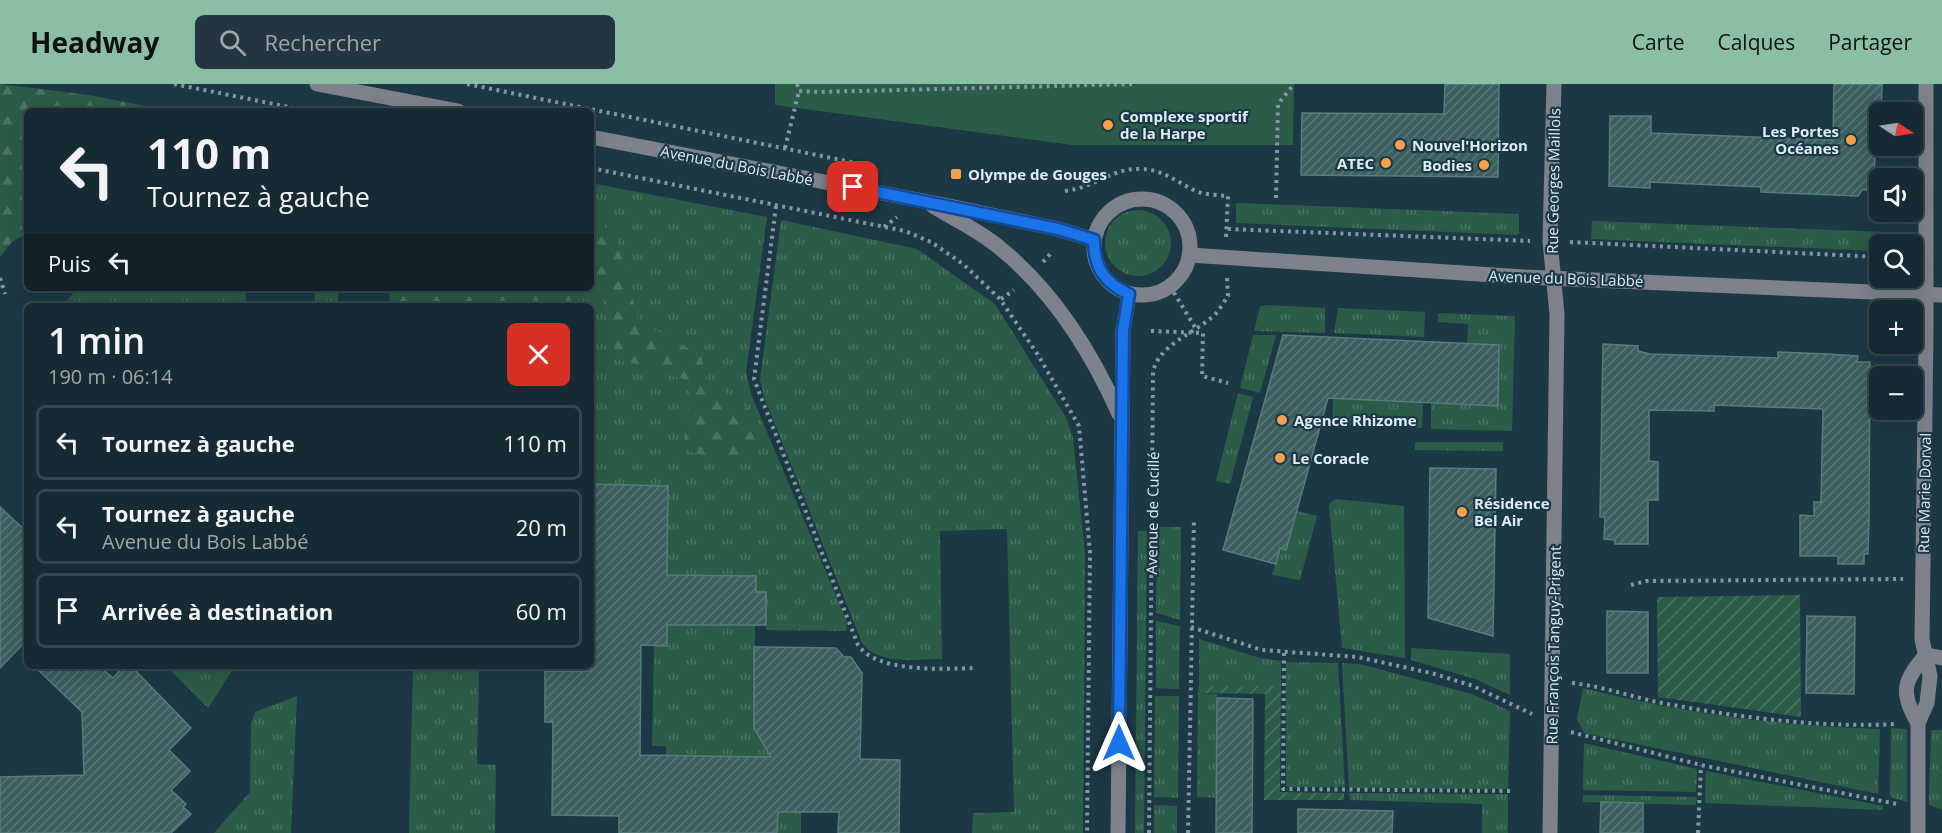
<!DOCTYPE html>
<html lang="fr">
<meta charset="utf-8">
<style>
:root{--surface:#162a34;--page:#233640;--text:#f1f3f6;--muted:#9ea7ac;--line:#35464f;--accent:#8abfa5}
body{margin:0;font-family:"Open Sans",sans-serif;background:var(--page);color:var(--text);height:100vh;display:flex;flex-direction:column;font-size:22px;white-space:nowrap}
*{box-sizing:border-box;margin:0}
p{font-size:20px;color:var(--muted)}
.icon{flex:none;width:33px;height:33px;fill:none;stroke:currentColor;stroke-width:2;stroke-linecap:round;stroke-linejoin:round}
.map{position:relative;flex:1;overflow:hidden}
.details{position:absolute;left:24px;top:219px;width:570px;height:366px;display:flex;flex-direction:column;background:var(--surface);border-radius:9px;box-shadow:0 6px 24px #0002,0 0 0 2px var(--line)}
.details>*{flex:none}
.guide{position:absolute;left:24px;top:24px;width:570px;height:183px;border-radius:9px;box-shadow:0 6px 24px #0002,0 0 0 2px var(--line);background:#162a34;color:var(--text);overflow:hidden}
.needle{width:39px;rotate:102deg}
.fabs{position:absolute;left:1869px;top:18px;display:grid;gap:12px}
.fabs a{display:grid;place-items:center;width:54px;height:54px;border-radius:9px;background:var(--surface);box-shadow:0 6px 24px #0002,0 0 0 2px var(--line);font-size:30px}
.pin{position:absolute;display:grid;place-items:center;width:51px;height:51px;color:#fff;margin:-26px;border-radius:12px;box-shadow:0 3px 9px #0006}
.me{position:absolute;width:66px;margin:-33px;rotate:0deg;stroke-linejoin:round;filter:drop-shadow(0 0 4px #0008)}
.turn{display:flex;align-items:center;gap:21px;height:126px;padding:0 24px;font-size:27px}
.turn .icon{width:78px;height:78px;stroke-width:2.5}
.turn b{display:block;font-size:42px;line-height:51px}
.then{display:flex;align-items:center;height:57px;padding:0 24px;background:#0003;gap:12px;font-size:22px}
.round{display:grid;place-items:center;flex:none;width:63px;height:63px;border-radius:9px;background:var(--page)}
.overview{display:flex;align-items:center;justify-content:space-between;height:102px;padding:0 24px}
h1{font-size:36px;font-weight:600;line-height:45px}
ul{padding:0;list-style:none}
li{display:flex;align-items:center;gap:18px;height:75px;margin:0 12px 9px;padding:0 12px;border:3px solid var(--line);border-radius:9px}
li div{flex:1}
li b{display:block;font-size:22px}
li em{font-style:normal}
header{display:flex;align-items:center;gap:36px;box-sizing:border-box;height:84px;padding:0 30px;background:var(--accent);color:#111}
header strong{font-size:28px}
nav{display:flex;gap:33px;margin-inline-start:auto;font-size:21px}
.search{width:420px;height:54px;background:var(--page);display:flex;align-items:center;gap:15px;box-sizing:border-box;padding:0 21px;border-radius:9px;color:var(--muted);font-size:22px}
.map>svg:first-child{display:block}
.grass{fill:url(#grass-tufts)}
.forest{fill:url(#forest-firs)}
.park{fill:#2b5c47}
.garden{fill:url(#garden-furrows)}
.building{fill:url(#building-hatch);stroke:#587c7d;stroke-width:1.5}
.lines{fill:none;stroke-linecap:round;stroke-linejoin:round}
.path{stroke:#8498a3;stroke-width:4;stroke-dasharray:3 4.5;stroke-linecap:butt}
.minor{stroke:#7d828d;stroke-width:15}
.route-casing{stroke:#114b97;stroke-width:15}
.route{stroke:#1a73e8;stroke-width:10}
.poi-dot{fill:#f8a04b;stroke:#1d3845;stroke-width:2}
.labels{text-anchor:middle;dominant-baseline:central;stroke-width:4.5;stroke-linejoin:round;paint-order:stroke}
.poi-label{font-size:15px;font-weight:bold;fill:#deedf6;stroke:#1d3845;text-anchor:start}
.street-label{font-size:15px;fill:#deedf6;stroke:#1d3845}
</style>
<header>
<strong>Headway</strong>
<div class="search"><svg class="icon" aria-label="search" viewBox="0 0 24 24"><circle cx="10" cy="10" r="6"/><path d="M15 15l6 6"/></svg>Rechercher</div>
<nav><a>Carte</a><a>Calques</a><a>Partager</a></nav>
</header>
<div class="map">
<svg width="1942" height="749" viewBox="0 0 1942 749">
<defs>
<pattern id="grass-tufts" width="24" height="20" patternUnits="userSpaceOnUse" patternTransform="scale(1.5)"><rect width="24" height="20" fill="#2b5c47"/><path d="M3 7l-1-3M5 7V3M7 7l1-3M15 17l-1-3M17 17v-4M19 17l1-3" fill="none" stroke="#497462"/></pattern>
<pattern id="forest-firs" width="22" height="20" patternUnits="userSpaceOnUse" patternTransform="scale(1.5)"><rect width="22" height="20" fill="#2b5c47"/><path d="M5 1l3.5 6h-7zM16 11l3.5 6h-7z" fill="#497462"/></pattern>
<pattern id="garden-furrows" width="10" height="10" patternUnits="userSpaceOnUse" patternTransform="scale(1.5)"><rect width="10" height="10" fill="#2b5c47"/><path d="M-1 1l2-2M0 10L10 0M9 11l2-2" fill="none" stroke="#497462"/></pattern>
<pattern id="building-hatch" width="6" height="6" patternUnits="userSpaceOnUse" patternTransform="scale(1.5)"><rect width="6" height="6" fill="#3c5f60"/><path d="M-1 1l2-2M0 6l6-6M5 7l2-2" fill="none" stroke="#587677"/></pattern>
</defs>
<rect width="100%" height="100%" fill="#1d3845"/>
<g class="grass">
<path d="M591 99 767 133 746 288 751 310 847 538 846 547 766 546V509L756 508V492L667 491 668 402 591 400V222H414L417 204H591Z"/>
<path d="M1236 119 1519 130V151L1236 139Z"/>
<circle cx="1138" cy="159" r="33"/>
<path d="M781 136 917 165 995 220 1065 332 1073 353 1085 471 1083 749H972L973 729 1014 728 1007 445 940 447 942 575C917 575 880 582 862 559L765 315 760 296Z"/>
<path d="M1592 137 1887 148V160H1880L1879 167 1591 155Z"/>
<path d="M78 204H246V222H62Z"/>
<rect x="315" y="204" width="23" height="18"/>
<path d="M1264 221 1325 224V249L1254 247 1260 223Z"/>
<path d="M1338 224 1425 228 1424 253 1334 249Z"/>
<path d="M1438 229 1515 232 1512 347 1431 345V318L1498 321 1499 261 1467 260 1468 240 1438 238Z"/>
<path d="M1253 251H1276L1260 309 1240 304Z"/>
<path d="M1238 309 1253 313 1230 400 1216 397Z"/>
<path d="M1333 314 1423 318 1422 344 1332 341Z"/>
<path d="M1415 358H1503V367L1415 366Z"/>
<path d="M1335 415 1404 422 1405 574 1342 564 1329 421Z"/>
<path d="M1297 427 1317 432 1300 496 1272 491 1280 464 1286 465Z"/>
<path d="M1157 443H1181L1180 536 1156 529Z"/>
<path d="M1138 447H1147L1144 749H1135Z"/>
<path d="M1156 537 1180 542 1179 605 1156 604Z"/>
<path d="M667 541H755L754 644 792 700 748 673 666 672V662H652L654 562H667Z"/>
<path d="M1199 555 1260 574 1281 577V602H1199Z"/>
<path d="M1411 564 1510 570V611L1475 595 1411 576Z"/>
<path d="M1286 578 1338 579 1345 703H1286Z"/>
<path d="M1342 579 1360 580 1472 610 1510 627 1508 705 1349 704Z"/>
<path d="M166 582H235L208 624Z"/>
<path d="M413 582H479L477 680 496 681 495 749H409Z"/>
<path d="M1583 604C1681 629 1779 642 1880 645L1878 710 1584 649 1577 635Z"/>
<path d="M1198 609 1217 610 1216 714 1197 713Z"/>
<path d="M297 612 291 749H214L250 708 251 640 255 628Z"/>
<path d="M1155 612H1179L1178 714 1154 713Z"/>
<path d="M1891 644 1907 645V718L1890 713Z"/>
<path d="M1931 646H1942V726L1929 721Z"/>
<path d="M1584 659 1697 685 1696 708 1583 706Z"/>
<path d="M1706 687 1883 722V726L1705 719Z"/>
<path d="M1349 709 1508 710V749H1482V720L1350 716Z"/>
<path d="M1583 711 1697 713 1696 721 1583 718Z"/>
<path d="M1154 721 1177 722V749H1154Z"/>
<rect x="778" y="728" width="23" height="21"/>
</g>
<g class="forest">
<path d="M0 0 89 11 171 27H27V149L11 159 0 173Z"/>
<path d="M591 129 616 155 639 237 701 271 707 299 721 305 757 331 759 349 746 377 712 375 683 365 691 298 648 282 620 277 608 248 603 212 591 203Z"/>
<path d="M389 204H584L575 222 458 220 390 222Z"/>
</g>
<path class="park" d="M775 0H1294L1293 61H1072L775 21Z"/>
<g class="garden">
<path d="M1800 511 1801 633 1658 613 1657 513Z"/>
<path d="M1199 602H1281L1280 708 1344 709V716H1264L1265 610 1198 609Z"/>
</g>
<g class="building">
<path d="M1445 0H1499L1498 93 1301 91 1302 29 1444 30Z"/>
<path d="M1834 0H1882L1881 28 1880 33H1876L1874 106H1862L1858 112 1761 108V103L1650 98V104L1609 102 1610 32H1651V49L1833 56Z"/>
<path d="M1283 251 1499 261 1498 322 1328 314 1286 466 1280 464 1276 480 1223 466Z"/>
<path d="M1603 260 1638 262V267L1650 270 1778 274V268L1827 270 1858 272 1857 278H1870L1869 433 1868 470H1864V480H1838V472H1800V431L1814 432V418H1821L1823 325 1714 321V327L1649 326V377L1658 378V416H1648V460H1615V456L1604 455 1605 433H1600Z"/>
<path d="M1430 384 1496 385 1493 552 1428 534Z"/>
<path d="M591 400 668 402 667 491 756 492V508H766V541H667V562L641 561 640 671 771 673 754 644V563L836 564 844 573H851L862 589 860 675 900 676 899 749H838L839 728H778L777 749H619V732L552 731 553 638H545V587H591Z"/>
<path d="M0 423 27 448V556L0 584Z"/>
<path d="M1607 527 1648 528V589H1607Z"/>
<path d="M1807 532 1855 533 1854 610 1806 609Z"/>
<path d="M34 582H99L113 594 124 582H131L191 644 169 666 190 687 171 706 186 720 183 723 191 730 171 749H0V693L84 691 82 628Z"/>
<path d="M1217 614 1253 615 1252 749H1216Z"/>
<path d="M1601 718 1643 719V749H1600Z"/>
<path d="M1298 725 1393 727 1392 749H1298Z"/>
</g>
<g class="lines">
<g class="path">
<path d="M174 0 309 27"/>
<path d="M467 0 876 83 877 86"/>
<path d="M797 0 799 7 818 8 1136 0"/>
<path d="M785 64 799 7"/>
<path d="M591 84 905 147 931 158 963 180 1000 215 1038 271 1079 342 1090 469 1087 749"/>
<path d="M1065 107C1094 104 1112 84 1140 85 1163 85 1176 98 1196 107 1205 111 1218 111 1228 112L1226 153"/>
<path d="M1276 114 1278 20 1294 0"/>
<path d="M776 122 754 295 858 561C877 589 943 585 974 584"/>
<path d="M884 143 897 133"/>
<path d="M1228 145 1530 157"/>
<path d="M1570 158 1880 173"/>
<path d="M1043 178 1053 167"/>
<path d="M0 194 5 210"/>
<path d="M1170 202 1196 245"/>
<path d="M1001 215 1014 206"/>
<path d="M1151 247 1203 249 1202 292 1228 299"/>
<path d="M1631 501 1646 497 1903 495"/>
<path d="M1191 543 1262 566 1358 573 1435 590 1473 602 1532 630"/>
<path d="M1284 569 1283 705 1514 707"/>
<path d="M1572 599C1601 602 1629 612 1657 618 1735 633 1817 644 1896 640"/>
<path d="M1571 648 1701 681 1897 720"/>
<path d="M1149 749 1153 288C1159 261 1191 251 1211 234 1218 229 1223 219 1228 212L1227 194"/>
<path d="M1188 749 1194 434"/>
<path d="M1698 749 1701 681"/>
</g>
<g class="minor">
<path d="M317 0 458 27"/>
<path d="M591 53 949 122 1058 145 1094 156"/>
<circle cx="1142" cy="163" r="48"/>
<path d="M933 122C956 136 980 147 1000 164 1054 208 1091 267 1119 330"/>
<path d="M1190 171 1524 193 1942 211"/>
<path d="M1926 571 1942 574"/>
<path d="M1918 639C1900 609 1903 597 1926 571"/>
<path d="M1118 749 1123 247 1129 210"/>
<path d="M1550 749 1557 230 1550 157 1554 0"/>
<path d="M1918 749V639L1927 619 1930 592 1922 555 1926 249V0"/>
</g>
</g>
<g class="lines">
<defs>
<path id="route" d="M853 103 1058 145 1094 156C1094 183 1104 199 1129 210L1123 247 1119 659"/>
</defs>
<use href="#route" class="route-casing"/>
<use href="#route" class="route"/>
</g>
<g class="poi-dot">
<circle cx="1108" cy="41" r="6"/>
<circle cx="1851" cy="56" r="6"/>
<circle cx="1400" cy="61" r="6"/>
<circle cx="1386" cy="79" r="6"/>
<circle cx="1484" cy="81" r="6"/>
<rect x="950" y="84" width="12" height="12" rx="3"/>
<circle cx="1282" cy="336" r="6"/>
<circle cx="1280" cy="374" r="6"/>
<circle cx="1462" cy="428" r="6"/>
</g>
<g class="labels">
<g class="poi-label">
<text x="1120" y="32">Complexe sportif<tspan x="1120" dy="17">de la Harpe</tspan></text>
<text x="1839" y="47" text-anchor="end">Les Portes<tspan x="1839" dy="17">Océanes</tspan></text>
<text x="1412" y="61">Nouvel'Horizon</text>
<text x="1374" y="79" text-anchor="end">ATEC</text>
<text x="1472" y="81" text-anchor="end">Bodies</text>
<text x="968" y="90">Olympe de Gouges</text>
<text x="1294" y="336">Agence Rhizome</text>
<text x="1292" y="374">Le Coracle</text>
<text x="1474" y="419">Résidence<tspan x="1474" dy="17">Bel Air</tspan></text>
</g>
<g class="street-label">
<text transform="translate(737 81) rotate(11)">Avenue du Bois Labbé</text>
<text transform="translate(1553 97) rotate(-89)">Rue Georges Maillols</text>
<text transform="translate(1566 194) rotate(2)">Avenue du Bois Labbé</text>
<text transform="translate(1924 409) rotate(-89)">Rue Marie Dorval</text>
<text transform="translate(1152 429) rotate(-89)">Avenue de Cucillé</text>
<text transform="translate(1553 561) rotate(-89)">Rue François Tanguy-Prigent</text>
</g>
</g>
</svg>
<div class="fabs">
<a><svg class="needle" viewBox="-14 -14 28 28"><path d="M0-13l5 13h-10z" fill="#e53935"/><path d="M0 13l5-13h-10z" fill="#9ea7ac"/></svg></a>
<a><svg class="icon" aria-label="sound" viewBox="0 0 24 24"><path d="M4 9h4l5-4v14l-5-4H4zM17 9q2 3 0 6"/></svg></a>
<a><svg class="icon" aria-label="search" viewBox="0 0 24 24"><circle cx="10" cy="10" r="6"/><path d="M15 15l6 6"/></svg></a>
<a>+</a>
<a>−</a>
</div>
<div class="pin" style="left:853px;top:103px;background:#d93025"><svg class="icon" aria-label="arrive" viewBox="0 0 24 24"><path d="M6 21V4h12l-3 4 3 4H6"/></svg></div>
<svg class="me" style="left:1119px;top:659px" viewBox="-20 -20 40 40"><path d="M0-17L14 15 0 8-14 15z" fill="#1a73e8" stroke="#fff" stroke-width="4"/></svg>
<div class="guide">
<div class="turn"><svg class="icon" aria-label="left" viewBox="0 0 24 24"><path d="M17 20v-9H6M10 6l-5 5 5 5"/></svg><div><b>110 m</b>Tournez à gauche</div></div>
<div class="then">Puis<svg class="icon" aria-label="left" viewBox="0 0 24 24"><path d="M17 20v-9H6M10 6l-5 5 5 5"/></svg></div>
</div>
<section class="details">
<div class="overview"><div><h1>1 min</h1><p>190 m · 06:14</p></div><a class="round" style="background:#d93025;color:#fff"><svg class="icon" aria-label="close" viewBox="0 0 24 24"><path d="M6 6l12 12M18 6L6 18"/></svg></a></div>
<ul>
<li><svg class="icon" aria-label="left" viewBox="0 0 24 24"><path d="M17 20v-9H6M10 6l-5 5 5 5"/></svg><div><b>Tournez à gauche</b></div><em>110 m</em></li>
<li><svg class="icon" aria-label="left" viewBox="0 0 24 24"><path d="M17 20v-9H6M10 6l-5 5 5 5"/></svg><div><b>Tournez à gauche</b><p>Avenue du Bois Labbé</p></div><em>20 m</em></li>
<li><svg class="icon" aria-label="arrive" viewBox="0 0 24 24"><path d="M6 21V4h12l-3 4 3 4H6"/></svg><div><b>Arrivée à destination</b></div><em>60 m</em></li>
</ul>
</section>
</div>
